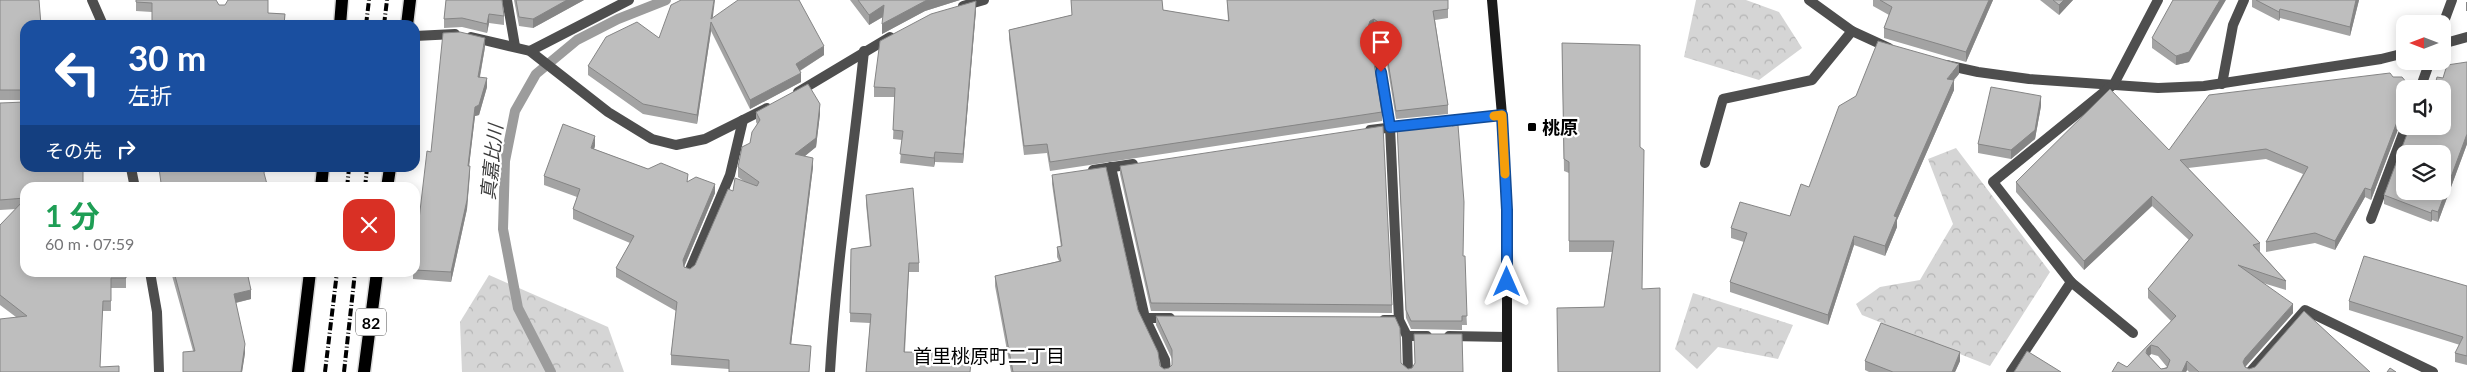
<!DOCTYPE html>
<html lang="ja">
<meta charset="utf-8">
<style>
:root{--surface:#fff;--page:#f6f6f6;--text:#202124;--muted:#757577}
body{margin:0;font-family:Lato,"Noto Sans JP",sans-serif;background:var(--page);color:var(--text);height:100vh;display:flex;flex-direction:column;font-size:19px;white-space:nowrap}
*{box-sizing:border-box;margin:0}
p{font-size:16px;color:var(--muted)}
.icon{flex:none;width:28px;height:28px;fill:none;stroke:currentColor;stroke-width:2;stroke-linecap:round;stroke-linejoin:round}
.map{position:relative;flex:1;overflow:hidden}
.sheet{position:absolute;left:20px;top:182px;width:400px;height:95px;display:flex;flex-direction:column;background:var(--surface);border-radius:15px;box-shadow:0 2px 12px #0003}
.sheet>*{flex:none}
.guide{position:absolute;left:20px;top:20px;width:400px;height:152px;border-radius:15px;box-shadow:0 2px 12px #0003;background:#1a4fa0;color:#fff;overflow:hidden}
.needle{width:32px;rotate:270deg}
.fabs{position:absolute;left:2396px;top:15px;display:grid;gap:10px}
.fabs a{display:grid;place-items:center;width:55px;height:55px;border-radius:10px;background:var(--surface);box-shadow:0 2px 12px #0003;font-size:25px}
.pin{position:absolute;display:grid;place-items:center;width:42px;height:42px;color:#fff;margin:-51px -21px;border-radius:50% 50% 50% 0;rotate:-45deg;box-shadow:0 0 5px #0007}
.pin .icon{rotate:45deg}
.me{position:absolute;width:55px;margin:-28px;rotate:0deg;stroke-linejoin:round;filter:drop-shadow(0 0 4px #0008)}
.turn{display:flex;align-items:center;gap:18px;height:105px;padding:0 25px;font-size:22px}
.turn .icon{width:65px;height:65px;stroke-width:2.5}
.turn b{display:block;font-size:35px;line-height:42px}
.then{display:flex;align-items:center;height:48px;padding:0 25px;background:#0003;gap:10px;font-size:19px}
.round{display:grid;place-items:center;flex:none;width:52px;height:52px;border-radius:15px;background:var(--page)}
.head{display:flex;align-items:center;justify-content:space-between;height:85px;padding:0 25px}
h1{font-size:30px;font-weight:700;line-height:38px;color:#1e9e55}
.map>svg:first-child{display:block}
.forest{fill:url(#forest-crowns)}
.lines{fill:none;stroke-linecap:round;stroke-linejoin:round}
.stream{stroke:#9c9c9c;stroke-width:10}
.primary-casing{stroke:#dbdbdb;stroke-width:15}
.lane{stroke:#4e4e4e;stroke-width:10}
.street{stroke:#4e4e4e;stroke-width:10}
.secondary{stroke:#1b1b1b;stroke-width:10}
.primary{stroke:#000;stroke-width:12}
.rail{stroke:#000;stroke-width:4;stroke-dasharray:8 2.5 1 2.5;stroke-linecap:butt}
.wall{fill:#a3a3a3;fill-rule:evenodd}
.shaded-wall{fill:#858585}
.building{fill:#bebebe;stroke:#858585;fill-rule:evenodd}
.route-casing{stroke:#114b97;stroke-width:12}
.route{stroke:#1a73e8;stroke-width:9}
.slow{stroke:#f59e0b;stroke-width:9}
.poi-dot{fill:#000;stroke:#fff;stroke-width:2}
.labels{text-anchor:middle;dominant-baseline:central;stroke-width:4.5;stroke-linejoin:round;paint-order:stroke}
.shield{fill:#fff;stroke:#4c4c4c;stroke-width:1}
.shield-label{font-size:16px;font-weight:bold;fill:#000}
.poi-label{font-size:18px;font-weight:bold;fill:#000;stroke:#fff;text-anchor:start}
.water-label{font-size:19px;font-style:italic;fill:#3d3d3d;stroke:#fff}
.neighbourhood-label{font-size:19px;fill:#000;stroke:#fff}
</style>
<div class="map">
<svg width="2467" height="372" viewBox="0 0 2467 372">
<defs>
<pattern id="forest-crowns" width="20" height="18" patternUnits="userSpaceOnUse" patternTransform="scale(1.25)"><rect width="20" height="18" fill="#d5d5d5"/><path d="M2 6a3 3 0 1 1 6 0M12 15a3 3 0 1 1 6 0" fill="none" stroke="#b5b5b5"/></pattern>
</defs>
<rect width="100%" height="100%" fill="#fff"/>
<g class="forest">
<path d="M1696 0H1746L1779 12 1802 48 1759 80 1684 57Z"/>
<path d="M1956 148 2050 272 1990 366 1862 315 1856 304 1880 287 1920 280 1953 224 1928 159Z"/>
<path d="M489 275 608 327 624 372H462L460 322Z"/>
<path d="M1693 293 1793 325 1778 359 1718 347 1697 369 1675 349Z"/>
</g>
<g class="lines">
<path class="stream" d="M551 372 518 308 503 229 505 161 515 111 536 74 577 40 618 19 666 0"/>
<defs>
<g id="primary">
<path d="M340 25 342 0"/>
<path d="M407 25 410 0"/>
<path d="M321 188 323 168"/>
<path d="M387 188 390 168"/>
<path d="M298 372 310 272"/>
<path d="M364 372 377 272"/>
</g>
</defs>
<use href="#primary" class="primary-casing"/>
<g class="lane">
<path d="M2222 84 2233 25 2244 0"/>
<path d="M1705 163 1723 99 1812 80 1852 31"/>
</g>
<g class="street">
<path d="M92 0 103 25"/>
<path d="M507 0 515 46"/>
<path d="M1809 0 1852 31 1889 48"/>
<path d="M963 6 984 0"/>
<path d="M2442 27 2452 0"/>
<path d="M1375 35 1390 127 1399 320"/>
<path d="M415 36 455 34"/>
<path d="M471 37 530 51 608 112 652 139 676 145 705 139 767 108"/>
<path d="M2442 44 2467 37"/>
<path d="M530 51 629 0"/>
<path d="M1946 65 1978 72 2029 79 2158 88 2204 86 2381 59 2405 53"/>
<path d="M2420 89 2430 61"/>
<path d="M798 92 890 37"/>
<path d="M1438 122 1502 115"/>
<path d="M1370 130 1411 125"/>
<path d="M1111 167 1145 318"/>
<path d="M131 168 135 188"/>
<path d="M1093 170 1133 164"/>
<path d="M2371 219 2406 126"/>
<path d="M150 272 157 312 159 372"/>
<path d="M689 272 730 175 743 120"/>
<path d="M1384 320H1399L1407 336H1427"/>
<path d="M2133 333 2071 282 1993 182 2114 84 2158 0"/>
<path d="M1407 336 1408 372"/>
<path d="M1449 336 1507 337"/>
<path d="M830 372C836 265 853 158 864 51"/>
<path d="M1166 372 1165 360 1145 318H1170"/>
<path d="M2011 372 2071 282"/>
<path d="M2250 372 2305 310 2433 372"/>
</g>
<path class="secondary" d="M1492 0 1502 115 1507 210V372"/>
<use href="#primary" class="primary"/>
<g class="rail">
<path d="M366 25 369 0"/>
<path d="M384 25 387 0"/>
<path d="M347 188 349 168"/>
<path d="M365 188 367 168"/>
<path d="M325 372 337 272"/>
<path d="M344 372 355 272"/>
</g>
</g>
<g class="wall">
<path d="M0 0 25 25V100H0Z"/>
<path d="M136 0 219 5 268 13 285 14V25H152V12L136 11Z"/>
<path d="M446 0 504 16V25L489 23 487 33 462 27 444 28V19Z"/>
<path d="M514 0H584L533 28 519 26Z"/>
<path d="M850 0H960L925 11 882 34 883 17 869 25Z"/>
<path d="M1071 0H1162L1163 10 1228 21 1227 0H1448V18L1435 20 1448 105V114L1396 119 1382 34 1374 28 1370 30 1369 33 1382 112V121L1050 171 1047 153 1024 155 1009 39V30L1072 15Z"/>
<path d="M1873 0H1993L1966 62 1884 38V28L1889 15 1873 6Z"/>
<path d="M2040 0H2073L2059 15Z"/>
<path d="M2252 0H2359L2350 36 2280 18 2279 21 2252 7Z"/>
<path d="M976 10 963 163 935 162 934 167 900 163 902 140 893 139 895 97H874V87Z"/>
<path d="M713 18 824 55 800 71 801 82 750 109 711 31 697 124 643 114 588 75V66Z"/>
<path d="M2152 38 2189 62 2176 65 2152 48Z"/>
<path d="M1562 43 1640 147 1604 307 1612 252H1569V173L1564 171Z"/>
<path d="M485 47 480 77 487 87 479 115 475 116 469 166 470 175 467 209 451 282 413 279V272H415V254L431 152Z"/>
<path d="M2467 62V144L2438 222 2432 220 2431 222 2384 204V195L2442 126 2443 78Z"/>
<path d="M1959 74 1954 80V90L1897 220V227L1885 256 1854 245 1828 325 1730 292V282L1744 242 1731 238V228L1790 216Z"/>
<path d="M2393 77 2405 89V120H2402L2400 124 2371 200 2365 197 2335 250 2315 243 2266 252V242L2303 174 2266 159 2188 168 2260 243V252L2286 281V290L2263 283 2293 313 2245 367 2249 369 2370 372H2189L2187 370 2186 372H2112L2127 367 2171 321 2148 298V289L2189 240 2152 206 2084 270 2016 192V182L2169 150ZM2151 354 2158 356 2167 367 2161 369 2149 356Z"/>
<path d="M0 103 25 188V272H126V288H111V311H103L0 372 16 317 0 305V225L16 209 0 210Z"/>
<path d="M2041 106 2035 139 2011 159 1978 153V144Z"/>
<path d="M756 112 820 114 816 147 805 156 813 167 791 344 811 356 729 369 671 365V355L676 311 616 277V268L630 243 573 219V209L577 197 544 185V176L595 146 594 149 648 169 688 182 715 193 684 267 690 269 695 265 733 191 745 182 738 177V167L750 143 757 124 756 122Z"/>
<path d="M1397 125 1463 256 1467 325H1462V330L1411 329 1406 318Z"/>
<path d="M1120 166 1392 305V313L1151 311 1120 174Z"/>
<path d="M1052 175 1138 310 1160 366 1164 369 1169 368 1172 365V359L1156 325V316L1401 363 1408 369 1463 372H1011L995 286V276L1059 261 1057 257V247H1061L1052 184Z"/>
<path d="M866 195 919 263V272H909L905 352 972 362 866 372 870 323 850 322 851 249 870 246 866 204Z"/>
<path d="M171 272H247L251 299 236 303 245 353 242 372H183L193 351Z"/>
<path d="M2467 286V365L2455 362V353L2460 345 2349 310V301Z"/>
<path d="M1865 361H1960L1955 372H1869L1865 370Z"/>
</g>
<g class="shaded-wall">
<path d="M567 0H584L533 28V19Z"/>
<path d="M714 0H715L712 24 711 19Z"/>
<path d="M927 0H960L925 11 882 34V24Z"/>
<path d="M1989 0H1993L1966 62V52Z"/>
<path d="M2064 0H2073L2059 15V5Z"/>
<path d="M2220 0H2226L2189 62 2176 65V56Z"/>
<path d="M2356 0H2359L2350 36V27Z"/>
<path d="M976 1V10L963 163V154Z"/>
<rect x="2466" y="2" width="1" height="9"/>
<path d="M884 5V16L869 25V15Z"/>
<path d="M2280 9V18L2279 21V12Z"/>
<path d="M489 14V23L487 33V24Z"/>
<path d="M1374 19V28L1370 30 1368 36V27L1370 21Z"/>
<path d="M711 22V31L697 124V115Z"/>
<path d="M485 38V47L478 86V77Z"/>
<path d="M824 46V55L796 73V64Z"/>
<path d="M1959 64V74L1947 88V79Z"/>
<path d="M801 73V82L750 109V100Z"/>
<path d="M487 78V87L479 115 475 116 468 175V166L475 107Z"/>
<path d="M1954 80V90L1897 220V227L1885 256V246L1894 216Z"/>
<path d="M2041 96V106L2035 139 2011 159V150Z"/>
<path d="M820 104V114L816 147 795 164V154Z"/>
<path d="M2402 111V120L2400 124 2371 200V190L2400 114Z"/>
<path d="M2467 134V144L2438 222V212Z"/>
<path d="M595 136V146L591 157V148Z"/>
<path d="M935 152V162L934 167V158Z"/>
<path d="M813 158V167L790 353V344Z"/>
<path d="M470 166 467 209 451 282V272Z"/>
<path d="M715 184V193L683 269V260Z"/>
<path d="M2365 188V197L2335 250V241Z"/>
<path d="M2152 196V206L2084 270V261Z"/>
<path d="M2432 210V220L2431 222V213Z"/>
<path d="M1854 236V245L1828 325V315Z"/>
<path d="M251 290V299L234 303V294Z"/>
<path d="M2293 304V313L2245 367 2243 362 2245 358Z"/>
<path d="M245 344V353L242 372H241Z"/>
<path d="M2151 345V354L2147 358V349Z"/>
<path d="M1960 352V361L1955 372H1952Z"/>
<path d="M2187 361V370L2186 372H2182Z"/>
</g>
<g class="building">
<path d="M0 0H39L41 25H25V90H0Z"/>
<path d="M136 0H216L219 5H225L228 0H268V13L285 14 284 25H152V3L136 2Z"/>
<path d="M446 0H502L504 16 489 14 487 24 462 18 444 19Z"/>
<path d="M516 0H567L533 19 519 17Z"/>
<path d="M681 0H714L711 19 738 0H799L824 46 796 64 801 73 750 100 711 22 697 115 643 104 588 66 606 37 637 22 659 38 671 5Z"/>
<path d="M858 0H927L882 24 884 5 869 15Z"/>
<path d="M1071 0H1162L1163 10 1229 21 1227 0H1448V9L1433 11 1448 105 1396 111 1382 25 1374 19 1370 21 1368 27 1382 112 1050 162 1047 144 1024 146 1009 30 1072 15Z"/>
<path d="M1880 0H1989L1966 52 1884 28 1892 7Z"/>
<path d="M2053 0H2064L2059 5Z"/>
<path d="M2173 0H2220L2189 52 2176 56 2152 38Z"/>
<path d="M2256 0H2356L2350 27 2280 9 2279 12Z"/>
<path d="M976 1 963 154 935 152 934 158 900 154 903 131 893 130 895 88 874 87 880 41 931 14Z"/>
<path d="M460 32 485 38 478 77 487 78 479 105 475 107 468 166H470L467 200 451 272 415 270V254L427 151 431 152 443 33Z"/>
<path d="M1878 41 1959 64 1947 79 1954 80 1894 216 1897 217 1885 246 1854 236 1828 315 1730 282 1747 233 1731 228 1740 202 1790 216 1801 184 1809 187 1839 106 1856 96Z"/>
<path d="M1562 43 1640 45V147L1644 150 1642 289 1660 288V372H1558L1557 308 1604 307 1614 241H1569V162L1564 159Z"/>
<path d="M2467 62V134L2438 212 2432 210 2431 213 2384 195 2410 126H2442V89H2434L2437 77 2443 78 2447 65ZM2405 154H2442V191H2405Z"/>
<path d="M2390 73 2393 77H2402L2412 89H2405V110L2402 111 2400 114 2371 190 2365 188 2335 241 2315 233 2266 242 2308 167 2266 149 2180 160 2260 243 2253 245 2286 281 2238 265 2293 304 2245 358 2243 362 2245 367 2249 369 2255 367 2304 311 2370 372H2199L2187 361 2182 372H2112L2118 362 2127 367 2176 316 2148 289 2193 235 2152 196 2084 261 2016 182 2110 89 2169 150 2209 95ZM2151 345 2158 347 2170 360 2167 368 2161 369 2146 353 2147 349Z"/>
<path d="M808 84 820 104 816 138 795 154 813 158 790 344 811 346 809 372H729V360L671 355 677 302 616 268 634 236 573 209 580 189 544 176 563 124 595 136 591 148 648 169 661 163 688 174 687 182 696 177 715 184 683 260 684 267 690 269 695 265 728 189 733 191 735 178 757 186 759 182 738 167 742 147 750 143 752 132 760 120 756 112Z"/>
<path d="M1991 87 2041 96 2035 130 2011 150 1978 144Z"/>
<path d="M25 102V168H83V188H25V198L0 200V103Z"/>
<path d="M1450 119 1452 126 1458 125 1464 202 1463 256H1465L1467 316H1462V321H1411L1406 310 1397 125Z"/>
<path d="M1383 126 1392 305 1151 303 1120 166Z"/>
<path d="M1106 167 1138 310 1158 352 1160 366 1164 369 1169 368 1172 365V350L1156 316 1395 317 1400 328 1401 363 1408 369 1412 368 1415 363 1414 334H1462L1463 372H1013L995 276 1061 261 1057 247 1062 246 1052 175Z"/>
<path d="M159 168H265L264 173 268 188H158V184L161 183Z"/>
<path d="M913 188 919 263H909L904 352 972 353 970 372H866L871 314 850 313 851 249 871 246 866 195Z"/>
<path d="M25 199V272H126V278H111V301H103L100 367 119 366V372H0V319L27 316 0 295V225Z"/>
<path d="M2364 256 2467 286V356L2455 353 2463 337 2349 301Z"/>
<path d="M174 272H247L251 290 234 294 245 344 241 372H183V352L195 351Z"/>
<path d="M1881 323 1960 352 1952 372H1893L1865 361Z"/>
<path d="M2027 351 2061 372H2014Z"/>
<path d="M2390 368 2396 372H2387Z"/>
</g>
<g class="lines">
<defs>
<path id="route" d="M1381 72 1390 127 1502 115 1507 210V282"/>
</defs>
<use href="#route" class="route-casing"/>
<use href="#route" class="route"/>
<path class="slow" d="M1494 116 1502 115 1505 174"/>
</g>
<rect class="poi-dot" x="1527" y="122" width="10" height="10" rx="2.5"/>
<g class="labels">
<rect class="shield" x="356" y="308.5" width="30" height="27" rx="4"/>
<g class="shield-label">
<text x="371" y="322">82</text>
</g>
<g class="poi-label">
<text x="1542" y="127">桃原</text>
</g>
<g class="water-label">
<text transform="translate(491 162) rotate(-84)">真嘉比川</text>
</g>
<g class="neighbourhood-label">
<text x="989" y="355">首里桃原町二丁目</text>
</g>
</g>
</svg>
<div class="fabs">
<a><svg class="needle" viewBox="-14 -14 28 28"><path d="M0-13l5 13h-10z" fill="#e53935"/><path d="M0 13l5-13h-10z" fill="#757577"/></svg></a>
<a><svg class="icon" aria-label="sound" viewBox="0 0 24 24"><path d="M4 9h4l5-4v14l-5-4H4zM17 9q2 3 0 6"/></svg></a>
<a><svg class="icon" aria-label="layers" viewBox="0 0 24 24"><path d="M12 4l9 5-9 5-9-5zM3 14l9 5 9-5"/></svg></a>
</div>
<div class="pin" style="left:1381px;top:72px;background:#d93025"><svg class="icon" aria-label="arrive" viewBox="0 0 24 24"><path d="M6 21V4h12l-3 4 3 4H6"/></svg></div>
<svg class="me" style="left:1507px;top:282px" viewBox="-20 -20 40 40"><path d="M0-17L14 15 0 8-14 15z" fill="#1a73e8" stroke="#fff" stroke-width="4"/></svg>
<div class="guide">
<div class="turn"><svg class="icon" aria-label="left" viewBox="0 0 24 24"><path d="M17 20v-9H6M10 6l-5 5 5 5"/></svg><div><b>30 m</b>左折</div></div>
<div class="then">その先<svg class="icon" aria-label="right" viewBox="0 0 24 24"><path d="M7 20v-9h11M14 6l5 5-5 5"/></svg></div>
</div>
<section class="sheet">
<div class="head"><div><h1>1 分</h1><p>60 m · 07:59</p></div><a class="round" style="background:#d93025;color:#fff"><svg class="icon" aria-label="close" viewBox="0 0 24 24"><path d="M6 6l12 12M18 6L6 18"/></svg></a></div>
</section>
</div>
